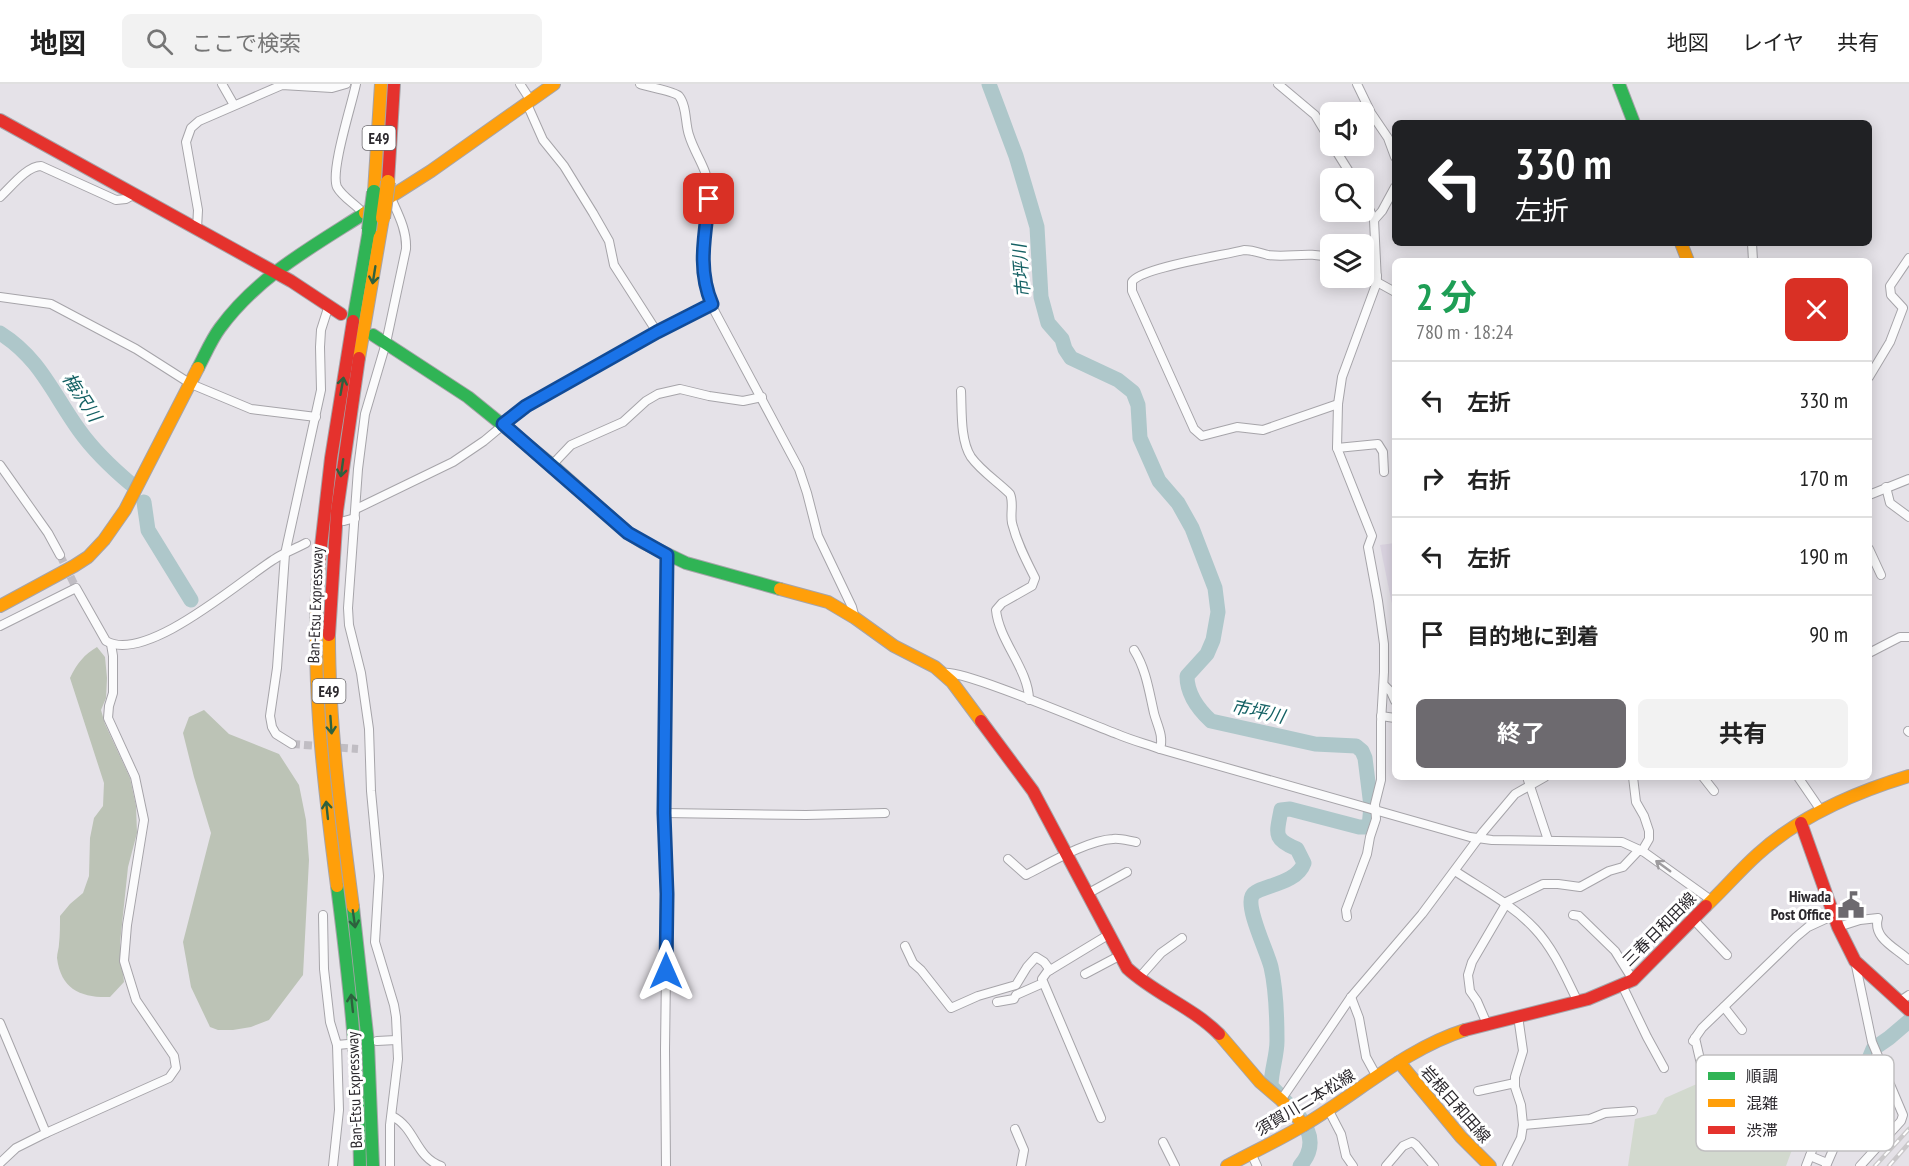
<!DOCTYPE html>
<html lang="ja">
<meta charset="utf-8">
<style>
:root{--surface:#fff;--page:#f2f2f2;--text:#222;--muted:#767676;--line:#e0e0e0;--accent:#6d6a6f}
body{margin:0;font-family:"PT Sans Narrow","Noto Sans JP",sans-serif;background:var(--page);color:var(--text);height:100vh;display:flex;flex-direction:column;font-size:22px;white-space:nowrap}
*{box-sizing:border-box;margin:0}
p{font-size:20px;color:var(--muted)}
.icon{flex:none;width:33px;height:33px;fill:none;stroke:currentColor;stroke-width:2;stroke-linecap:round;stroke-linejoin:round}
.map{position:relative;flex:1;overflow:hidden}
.side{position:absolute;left:1392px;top:174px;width:480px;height:522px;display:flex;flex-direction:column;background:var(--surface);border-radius:9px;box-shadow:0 3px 15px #0003}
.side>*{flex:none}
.top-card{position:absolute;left:1392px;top:36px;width:480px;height:126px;border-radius:9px;box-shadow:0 3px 15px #0003;background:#202124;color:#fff;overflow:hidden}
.fabs{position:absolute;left:1320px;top:18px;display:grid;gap:12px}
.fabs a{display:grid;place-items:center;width:54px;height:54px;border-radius:9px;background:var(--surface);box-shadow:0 3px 15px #0003;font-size:30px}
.pin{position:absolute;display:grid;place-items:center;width:51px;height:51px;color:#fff;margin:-26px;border-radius:12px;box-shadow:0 3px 9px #0006}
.me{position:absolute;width:66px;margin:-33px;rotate:0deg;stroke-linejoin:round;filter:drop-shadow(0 0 4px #0008)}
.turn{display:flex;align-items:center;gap:21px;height:126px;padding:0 24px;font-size:27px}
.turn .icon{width:78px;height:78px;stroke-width:2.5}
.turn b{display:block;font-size:42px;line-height:51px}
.round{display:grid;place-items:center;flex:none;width:63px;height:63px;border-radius:9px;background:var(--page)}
.headline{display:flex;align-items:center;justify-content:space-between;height:102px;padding:0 24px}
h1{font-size:36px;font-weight:700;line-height:45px;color:#1e9e55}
.primary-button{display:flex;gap:12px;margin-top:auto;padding:12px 24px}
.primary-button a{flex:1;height:69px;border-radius:9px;background:var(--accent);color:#fff;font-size:24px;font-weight:700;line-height:69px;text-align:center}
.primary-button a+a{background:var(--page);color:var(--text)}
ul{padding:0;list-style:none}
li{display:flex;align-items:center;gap:18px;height:78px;padding:0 24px;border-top:2px solid var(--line)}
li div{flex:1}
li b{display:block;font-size:22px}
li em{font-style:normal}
header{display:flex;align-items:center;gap:36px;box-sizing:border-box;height:84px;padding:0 30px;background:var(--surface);border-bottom:2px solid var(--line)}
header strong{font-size:28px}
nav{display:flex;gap:33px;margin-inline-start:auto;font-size:21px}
.search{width:420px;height:54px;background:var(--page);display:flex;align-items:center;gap:15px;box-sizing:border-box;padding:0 21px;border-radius:9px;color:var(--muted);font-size:22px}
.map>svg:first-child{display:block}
.built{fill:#dcd5e2}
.green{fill:#d2d9ce}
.forest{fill:#bcc3b6}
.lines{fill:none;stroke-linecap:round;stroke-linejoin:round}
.river{stroke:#aec7ca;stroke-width:15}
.street-tunnel{stroke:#c0bdc3;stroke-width:8;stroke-dasharray:8 4;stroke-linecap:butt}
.street-casing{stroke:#a6a4a9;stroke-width:10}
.fast-casing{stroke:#a6a4a9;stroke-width:14}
.slow-casing{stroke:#a6a4a9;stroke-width:14}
.jam-casing{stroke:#a6a4a9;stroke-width:14}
.street{stroke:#fbfbfc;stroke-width:8}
.fast{stroke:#30b455;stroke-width:12}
.slow{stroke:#ff9f0a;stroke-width:12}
.jam{stroke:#e5322d;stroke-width:12}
.rail-casing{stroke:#cac8ca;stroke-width:4.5}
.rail{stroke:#fff;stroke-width:2;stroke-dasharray:7;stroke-linecap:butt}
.fast-bridge-casing{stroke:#a6a4a9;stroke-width:16;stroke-linecap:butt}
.slow-bridge-casing{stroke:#a6a4a9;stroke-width:16;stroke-linecap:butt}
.fast-bridge{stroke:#30b455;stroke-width:14}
.slow-bridge{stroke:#ff9f0a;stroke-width:14}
.oneway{stroke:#2e613e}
.oneway2{stroke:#9e9c9f}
.route-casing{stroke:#114b97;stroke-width:15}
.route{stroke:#1a73e8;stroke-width:10}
.labels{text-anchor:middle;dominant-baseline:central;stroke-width:6;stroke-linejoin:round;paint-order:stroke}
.shield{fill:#fff;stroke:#6b696d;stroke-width:1.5}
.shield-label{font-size:15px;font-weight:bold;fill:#2c292e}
.street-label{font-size:16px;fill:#2c292e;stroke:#fff}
.poi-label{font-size:16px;font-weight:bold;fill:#2c292e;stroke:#fff;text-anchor:end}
.water-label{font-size:18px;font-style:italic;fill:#146164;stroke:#fff}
.key{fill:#fff;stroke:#c0bfc0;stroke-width:1.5}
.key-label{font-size:16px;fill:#2c292e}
</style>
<header>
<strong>地図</strong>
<div class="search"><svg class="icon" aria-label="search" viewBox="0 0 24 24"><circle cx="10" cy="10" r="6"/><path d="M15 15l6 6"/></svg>ここで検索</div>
<nav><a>地図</a><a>レイヤ</a><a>共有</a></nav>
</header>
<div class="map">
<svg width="1909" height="1082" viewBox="0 0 1909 1082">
<rect width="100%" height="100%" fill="#e5e2e8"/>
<path class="built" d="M1395 459V535L1380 461Z"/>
<path class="green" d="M1709 975 1750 980 1752 992 1798 978 1816 993 1804 1033 1786 1082H1628L1635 1035 1656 1030 1665 1014 1699 999Z"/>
<g class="forest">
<path d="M97 563 105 573 107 594 106 614 101 626 105 640 130 694 136 722 137 749 128 783 120 859 124 898 110 913C82 914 61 906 57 874 57 869 59 864 59 860 60 851 60 841 60 832L70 820 83 809 89 792 90 754 94 734 103 722 104 699 70 594C77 579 84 571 97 563Z"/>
<path d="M204 626 229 650 279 670 299 701 306 736 309 776 303 891 269 936 251 943 233 946H218L210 943 191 903 183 858 211 749 194 693 183 649 189 633Z"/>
</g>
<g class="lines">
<g class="river">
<path d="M989 0 1016 72 1037 143 1041 213 1048 239 1062 255 1065 265 1071 274 1118 296 1133 308 1138 321 1140 354 1159 397 1178 419 1192 444 1215 504 1218 528 1213 556 1207 570 1187 592C1187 610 1198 625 1211 637L1315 660 1356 662 1362 667 1365 674 1371 722 1369 743H1359L1290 725 1281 726C1277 749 1272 755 1297 765L1304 779C1296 802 1257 801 1252 812 1246 825 1267 867 1271 883 1276 905 1277 933 1277 957 1277 972 1271 987 1271 1002 1291 1025 1328 1050 1300 1082"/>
<path d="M0 249C40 274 53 310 79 346 94 367 112 384 131 400"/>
<path d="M144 418 148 446 191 516"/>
<path d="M1861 994 1873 965 1889 954 1909 937"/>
</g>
<g class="street-tunnel">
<path d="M60 471 76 504"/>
<path d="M292 660 358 665"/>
</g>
<defs>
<g id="street">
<path d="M222 0 234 21"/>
<path d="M356 0C352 20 330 87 337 103 343 114 356 120 364 130"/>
<path d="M520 0 531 17"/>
<path d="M640 0C648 3 674 7 679 12 687 22 685 40 689 51 695 71 708 85 709 107 710 122 706 137 704 152 700 178 705 204 715 228L799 385 807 409 818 452 852 523 855 534"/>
<path d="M1278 0 1315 31 1330 56"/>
<path d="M1357 0 1371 29 1388 54 1395 73"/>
<path d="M527 20 543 56 564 82 593 129 609 157 614 181 657 248"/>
<path d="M1364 40 1374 34"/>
<path d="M1333 62 1353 94"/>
<path d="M390 112C398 130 407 146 406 165L386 259 365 330 358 385 348 524 349 541 361 589 369 645 371 707 379 792 375 858 394 921 396 933 398 975 390 1041V1082"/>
<path d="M0 113C11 103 27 82 41 82L116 116 126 115 133 111"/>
<path d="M1374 136 1382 127 1395 103"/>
<path d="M197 145 198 126 186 58 191 44 199 37 282 1 332 4 346 0"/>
<path d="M1752 159 1753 177"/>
<path d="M1330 174C1310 167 1289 174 1268 171 1260 169 1253 166 1244 166 1225 171 1139 184 1132 198V207L1194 345 1202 352 1237 343 1263 346 1338 320"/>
<path d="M1364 189 1377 192"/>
<path d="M1377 198 1395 208"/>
<path d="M0 213 51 220 136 265 191 300 251 325 316 333"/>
<path d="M1869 293 1890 258 1903 224 1891 211 1890 202 1909 174"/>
<path d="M961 307C962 326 960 356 971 373 981 387 998 398 1010 410 1014 419 1010 429 1012 439 1017 459 1026 476 1035 494L1032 502 1002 519 996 526C999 557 1029 586 1029 616"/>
<path d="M1337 364 1378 360 1383 368 1384 388"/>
<path d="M0 381 48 449 60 471"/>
<path d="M552 381 571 361 623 338 646 317 658 310 680 305 709 312 743 317 762 313"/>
<path d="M1886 403 1890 419 1909 433"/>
<path d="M1869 411 1909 395"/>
<path d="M356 425 453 378 484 357 526 322 657 248 712 220"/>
<path d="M344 437 355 434"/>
<path d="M1869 465 1881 491"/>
<path d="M0 542 76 504 106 557C146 580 240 497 273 476 283 469 295 465 306 459"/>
<path d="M1134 566C1146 585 1149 607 1154 629 1157 641 1164 652 1160 665"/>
<path d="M1869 569 1900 553H1909"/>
<path d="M944 589C962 585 1090 640 1117 650 1131 656 1146 660 1160 665L1470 753 1492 756 1622 758 1644 768 1711 816"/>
<path d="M1384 601 1391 608 1395 617"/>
<path d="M1381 632 1395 634"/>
<path d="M1908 647 1909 648"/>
<path d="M292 660 276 650 272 643 270 632 277 584 285 470 321 306 320 263 321 246 329 221"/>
<path d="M1527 693 1548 756"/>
<path d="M1633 693 1636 718 1644 732 1649 747V755L1642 767"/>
<path d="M1703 693 1714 707"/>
<path d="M1798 693 1822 728"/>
<path d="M664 729 806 731 885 729"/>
<path d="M1008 775 1026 791C1048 780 1088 756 1113 755 1120 754 1129 757 1136 758"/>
<path d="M1455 787C1482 805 1513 821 1535 845 1554 865 1566 894 1578 918"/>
<path d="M1087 810 1127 788"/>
<path d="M1504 819 1543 800H1558L1580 803 1609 787 1623 783 1639 766"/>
<path d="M323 831 324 885 330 938 337 961 339 1026 333 1082"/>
<path d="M1573 831 1579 832 1615 867 1633 896"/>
<path d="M1347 833 1346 826 1367 770 1370 753 1376 735 1375 720 1381 696V638L1384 588V560L1378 517 1368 463 1372 452 1337 364 1338 320 1342 293 1377 198 1374 136 1364 113"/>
<path d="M1693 835 1727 871"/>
<path d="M1838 843 1860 836 1878 834C1872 854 1896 864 1909 876"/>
<path d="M905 862 913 879 921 886 951 924 978 912 1016 901 1027 883 1036 873 1044 878 1050 886"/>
<path d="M1855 877 1872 958 1903 1031 1901 1037 1860 1082"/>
<path d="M1085 890 1119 872"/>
<path d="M1138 895 1161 869 1182 854"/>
<path d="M1622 901 1647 953 1664 984"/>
<path d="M1351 913 1359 934 1366 973 1377 993"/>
<path d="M1900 917 1909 911"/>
<path d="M997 918 1014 915 1016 911 1043 899"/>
<path d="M1724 923 1742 946"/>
<path d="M0 939 46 1049 16 1064 0 1079"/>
<path d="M1487 940 1477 917 1470 907 1468 891 1472 878 1506 820"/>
<path d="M1695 954 1705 997"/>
<path d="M377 957 396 956"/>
<path d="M1693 957 1702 944 1796 853 1808 843 1834 831"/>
<path d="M337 961 348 960"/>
<path d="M1478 1007 1515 999"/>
<path d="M1281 1016 1351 913 1422 830 1483 748 1515 710 1545 693"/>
<path d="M1328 1025 1341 1050 1346 1072 1353 1082"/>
<path d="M392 1032C416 1044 415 1073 441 1082"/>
<path d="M1101 1034 1042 895 1047 888 1108 851"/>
<path d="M1523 1041 1590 1035 1605 1029 1633 1027"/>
<path d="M1015 1045 1024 1066 1021 1082"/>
<path d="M46 1049 169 994 176 984 174 972 136 916 124 877 127 841 144 736 135 693 108 634 109 622 113 609V572L111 560"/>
<path d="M1163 1058 1175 1082"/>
<path d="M1251 1069 1257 1082"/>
<path d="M1810 1072 1827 1079"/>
<path d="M666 1082 665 966 667 810 664 729 667 471"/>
<path d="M1386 1082 1403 1062 1412 1058 1416 1061 1434 1082"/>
<path d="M1507 1082 1521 1054 1523 1041 1521 1021 1515 1003V993L1523 967 1518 932"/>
<path d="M1806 1082 1821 1043"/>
<path d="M1826 1082 1864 995 1876 972"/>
</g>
<g id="fast">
<path d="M1619 0 1634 39"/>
<path d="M353 237 369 146"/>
<path d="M373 251 468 313 552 381 628 449 644 459 686 479 780 505"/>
<path d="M198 284C205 271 211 256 220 244 258 192 312 163 365 129"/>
<path d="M337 802C349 895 359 988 360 1082"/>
<path d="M353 823 368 959 373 1082"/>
</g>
<g id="slow">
<path d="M374 108 381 0"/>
<path d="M365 129 431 87 554 0"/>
<path d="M1681 159 1688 177"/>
<path d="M359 274 383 134"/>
<path d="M319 480C310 588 323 695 337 802"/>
<path d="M780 505 828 518 855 534 894 562 935 583 952 598 981 637"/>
<path d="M0 522 74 482 88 473 104 456 125 426 198 284"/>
<path d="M329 551C329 642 341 732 353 823"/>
<path d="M1706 822C1724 805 1740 786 1758 770 1800 732 1856 708 1909 692"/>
<path d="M1219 950 1260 998 1281 1016 1304 1041"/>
<path d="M1399 978 1461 1053 1490 1082"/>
<path d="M1227 1082C1253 1068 1279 1056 1304 1041 1357 1010 1405 965 1465 946"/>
</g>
<g id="jam">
<path d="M0 36 291 197 341 230"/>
<path d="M388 98 394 0"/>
<path d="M319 480 331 374 353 237"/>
<path d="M329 551 337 427 359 274"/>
<path d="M981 637 1033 707 1127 884C1155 910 1192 923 1219 950"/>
<path d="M1801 739 1838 843 1855 877 1909 926"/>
<path d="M1465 946 1588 915 1633 896 1706 822"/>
</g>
</defs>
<use href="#street" class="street-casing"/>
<use href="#fast" class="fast-casing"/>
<use href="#slow" class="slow-casing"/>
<use href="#jam" class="jam-casing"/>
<use href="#street" class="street"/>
<use href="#fast" class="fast"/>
<use href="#slow" class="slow"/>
<use href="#jam" class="jam"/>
<defs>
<g id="rail">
<path d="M1875 1082 1909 1045"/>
<path d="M1889 1082 1909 1059"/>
</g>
</defs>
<use href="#rail" class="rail-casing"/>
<use href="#rail" class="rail"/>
<defs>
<path id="fast-bridge" d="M369 146 374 108"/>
<path id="slow-bridge" d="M383 134 388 98"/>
</defs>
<use href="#fast-bridge" class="fast-bridge-casing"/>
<use href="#slow-bridge" class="slow-bridge-casing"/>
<use href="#fast-bridge" class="fast-bridge"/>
<use href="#slow-bridge" class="slow-bridge"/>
</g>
<defs><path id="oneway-shaft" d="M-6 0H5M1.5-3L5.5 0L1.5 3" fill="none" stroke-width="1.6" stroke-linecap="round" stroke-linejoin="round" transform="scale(1.5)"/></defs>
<g class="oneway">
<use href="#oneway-shaft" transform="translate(374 191) rotate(99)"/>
<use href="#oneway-shaft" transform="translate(342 302) rotate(-80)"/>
<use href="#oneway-shaft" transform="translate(342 384) rotate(98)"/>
<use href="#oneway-shaft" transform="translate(331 641) rotate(86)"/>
<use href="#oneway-shaft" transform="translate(327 726) rotate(-96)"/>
<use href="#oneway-shaft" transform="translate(354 835) rotate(82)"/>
<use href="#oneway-shaft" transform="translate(352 919) rotate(-96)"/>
</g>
<use class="oneway2" href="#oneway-shaft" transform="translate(1663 782) rotate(-144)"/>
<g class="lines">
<defs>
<path id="route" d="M666 887 667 810 664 729 667 471 628 449 503 340 526 322 657 248 712 220C697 185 705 151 709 115"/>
</defs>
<use href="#route" class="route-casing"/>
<use href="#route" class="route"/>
</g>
<defs>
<symbol id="civic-bare" viewBox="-9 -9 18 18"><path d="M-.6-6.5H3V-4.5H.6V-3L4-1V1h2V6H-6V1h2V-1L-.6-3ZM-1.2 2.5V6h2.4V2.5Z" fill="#6d6a6f" stroke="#fff" stroke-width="2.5" paint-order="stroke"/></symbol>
</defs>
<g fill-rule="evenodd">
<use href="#civic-bare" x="1832" y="802" width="38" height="38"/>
</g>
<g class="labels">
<g class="shield">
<rect x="362.5" y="42" width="33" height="24" rx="4.5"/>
<rect x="312.5" y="595" width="33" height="24" rx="4.5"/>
</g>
<g class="shield-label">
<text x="379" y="54">E49</text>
<text x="329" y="607">E49</text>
</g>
<g class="street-label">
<text transform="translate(315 521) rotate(-88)">Ban-Etsu Expressway</text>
<text transform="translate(1659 845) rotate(-45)">三春日和田線</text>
<text transform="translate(354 1006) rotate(-92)">Ban-Etsu Expressway</text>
<text transform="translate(1305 1018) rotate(-31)">須賀川二本松線</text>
<text transform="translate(1456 1020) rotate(49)">岩根日和田線</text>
</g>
<g class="poi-label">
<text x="1831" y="812">Hiwada<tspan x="1831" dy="18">Post Office</tspan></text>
</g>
<g class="water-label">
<text transform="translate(1021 187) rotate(-95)">市坪川</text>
<text transform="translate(82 313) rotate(57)">梅沢川</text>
<text transform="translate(1258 627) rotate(12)">市坪川</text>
</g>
</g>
<rect x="1696" y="971" width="198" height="96" rx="9" class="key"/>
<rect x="1708" y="988" width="27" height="8" fill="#30b455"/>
<rect x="1708" y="1015" width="27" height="8" fill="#ff9f0a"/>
<rect x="1708" y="1042" width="27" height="8" fill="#e5322d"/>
<g class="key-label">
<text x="1746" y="998">順調</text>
<text x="1746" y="1025">混雑</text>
<text x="1746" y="1052">渋滞</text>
</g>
</svg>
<div class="fabs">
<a><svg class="icon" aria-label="sound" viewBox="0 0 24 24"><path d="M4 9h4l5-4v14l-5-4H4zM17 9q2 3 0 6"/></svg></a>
<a><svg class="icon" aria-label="search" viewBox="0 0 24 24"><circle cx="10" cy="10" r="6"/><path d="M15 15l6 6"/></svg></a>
<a><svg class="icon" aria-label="layers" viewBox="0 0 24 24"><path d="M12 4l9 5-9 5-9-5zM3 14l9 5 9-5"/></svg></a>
</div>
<div class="pin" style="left:709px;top:115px;background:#d93025"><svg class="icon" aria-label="arrive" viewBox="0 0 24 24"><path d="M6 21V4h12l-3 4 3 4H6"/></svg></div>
<svg class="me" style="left:666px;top:887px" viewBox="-20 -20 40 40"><path d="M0-17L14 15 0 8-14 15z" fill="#1a73e8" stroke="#fff" stroke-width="4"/></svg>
<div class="top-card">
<div class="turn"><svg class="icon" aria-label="left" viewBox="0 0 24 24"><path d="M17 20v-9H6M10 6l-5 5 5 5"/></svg><div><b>330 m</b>左折</div></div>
</div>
<section class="side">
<div class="headline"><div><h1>2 分</h1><p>780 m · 18:24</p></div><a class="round" style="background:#d93025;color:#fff"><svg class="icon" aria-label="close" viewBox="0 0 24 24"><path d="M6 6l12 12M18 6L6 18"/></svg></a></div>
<ul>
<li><svg class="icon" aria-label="left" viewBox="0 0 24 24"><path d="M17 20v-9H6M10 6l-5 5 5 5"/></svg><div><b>左折</b></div><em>330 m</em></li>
<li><svg class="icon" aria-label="right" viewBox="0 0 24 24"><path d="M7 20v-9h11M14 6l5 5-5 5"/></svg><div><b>右折</b></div><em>170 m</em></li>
<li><svg class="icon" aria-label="left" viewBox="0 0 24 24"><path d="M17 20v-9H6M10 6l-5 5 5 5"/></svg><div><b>左折</b></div><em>190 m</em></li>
<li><svg class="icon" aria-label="arrive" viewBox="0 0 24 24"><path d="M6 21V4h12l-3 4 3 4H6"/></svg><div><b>目的地に到着</b></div><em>90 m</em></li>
</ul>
<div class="primary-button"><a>終了</a><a>共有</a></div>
</section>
</div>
